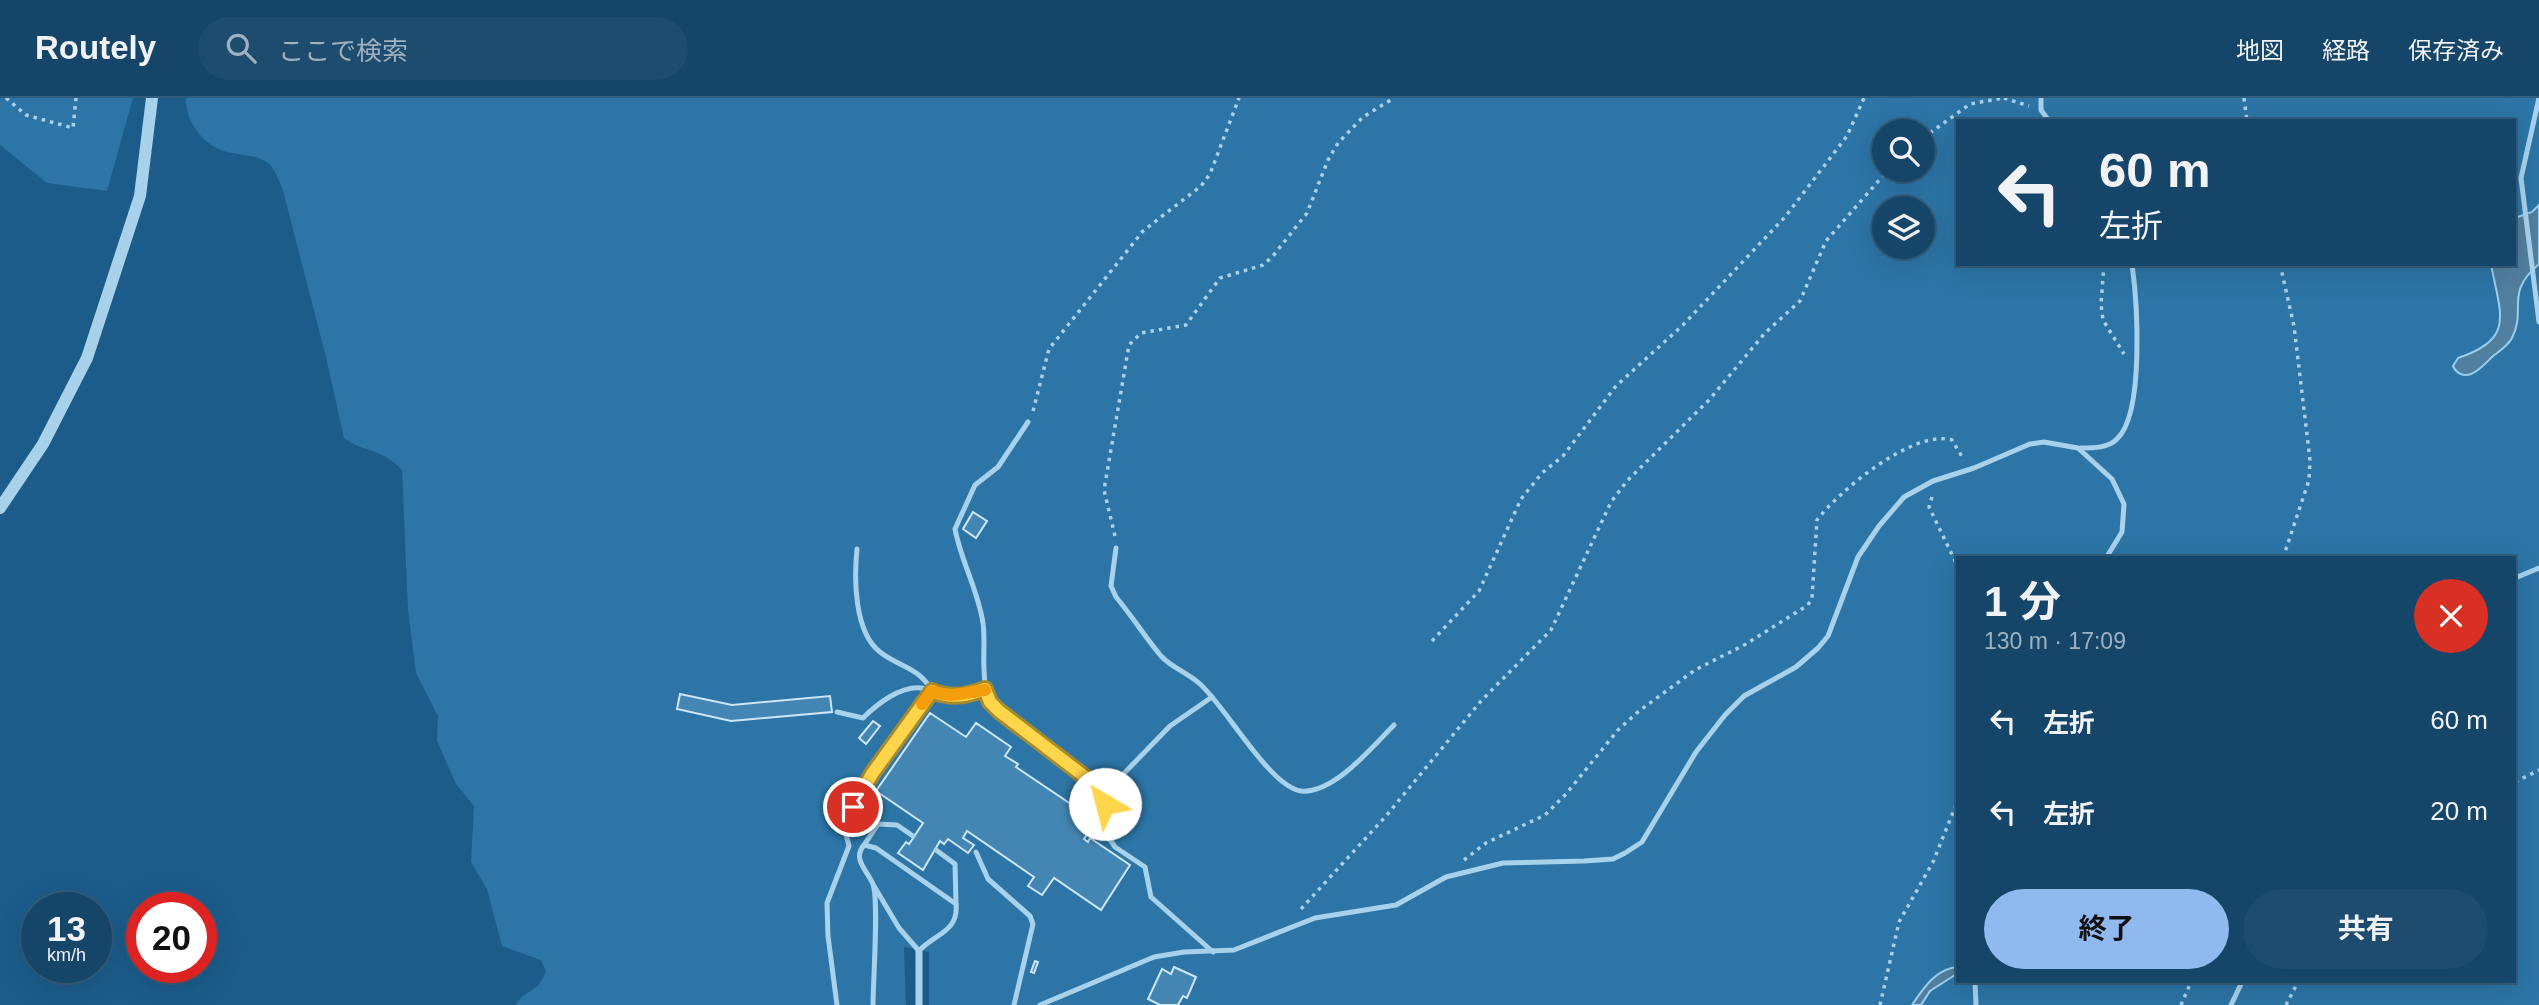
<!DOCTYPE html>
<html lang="ja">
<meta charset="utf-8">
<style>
:root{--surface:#154568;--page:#1e4c6e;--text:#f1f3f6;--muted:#9db1c0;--line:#345d7c;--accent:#90b9f0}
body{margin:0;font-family:Helvetica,"Noto Sans JP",sans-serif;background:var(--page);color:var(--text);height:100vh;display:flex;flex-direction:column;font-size:26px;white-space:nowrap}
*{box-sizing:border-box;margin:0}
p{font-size:23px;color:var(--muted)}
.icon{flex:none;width:38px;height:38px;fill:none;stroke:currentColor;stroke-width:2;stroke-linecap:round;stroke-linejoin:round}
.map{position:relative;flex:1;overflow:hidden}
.side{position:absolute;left:1956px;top:458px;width:560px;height:427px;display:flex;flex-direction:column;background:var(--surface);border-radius:0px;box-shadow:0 7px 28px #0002,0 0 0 2px var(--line)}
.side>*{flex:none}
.hud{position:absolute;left:1956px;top:21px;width:560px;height:147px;border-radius:0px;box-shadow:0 7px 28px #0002,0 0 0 2px var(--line);background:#154568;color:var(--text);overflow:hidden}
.fabs{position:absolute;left:1872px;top:21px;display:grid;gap:14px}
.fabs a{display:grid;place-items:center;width:63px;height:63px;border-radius:50%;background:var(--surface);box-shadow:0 7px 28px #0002,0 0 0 2px var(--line);font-size:35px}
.speed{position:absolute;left:21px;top:794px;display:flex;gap:14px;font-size:35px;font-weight:700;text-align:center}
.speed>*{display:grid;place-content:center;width:91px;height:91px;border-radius:50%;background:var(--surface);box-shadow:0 7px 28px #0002,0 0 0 2px var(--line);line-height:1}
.speed small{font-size:18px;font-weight:400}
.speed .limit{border:10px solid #d22;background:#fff;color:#111}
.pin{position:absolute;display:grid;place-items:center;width:60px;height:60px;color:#fff;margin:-30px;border:4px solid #fff;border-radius:50%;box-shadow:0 2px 7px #0007}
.me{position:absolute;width:77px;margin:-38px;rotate:323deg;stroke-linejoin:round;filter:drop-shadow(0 0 5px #0008)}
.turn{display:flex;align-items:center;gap:24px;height:147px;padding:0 28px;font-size:32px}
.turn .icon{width:91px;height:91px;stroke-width:2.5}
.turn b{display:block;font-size:49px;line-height:60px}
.round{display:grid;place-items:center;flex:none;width:74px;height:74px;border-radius:37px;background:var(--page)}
.summary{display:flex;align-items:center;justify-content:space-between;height:119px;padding:0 28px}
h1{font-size:42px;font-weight:700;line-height:52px}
.cta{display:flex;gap:14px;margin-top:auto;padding:14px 28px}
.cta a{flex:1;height:80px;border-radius:42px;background:var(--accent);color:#111;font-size:28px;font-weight:700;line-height:80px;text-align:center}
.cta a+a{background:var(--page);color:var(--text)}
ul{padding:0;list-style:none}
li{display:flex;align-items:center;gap:21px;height:91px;padding:0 28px}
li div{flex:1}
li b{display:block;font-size:26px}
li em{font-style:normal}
header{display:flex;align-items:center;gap:42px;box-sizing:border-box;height:98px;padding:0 35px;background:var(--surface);border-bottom:2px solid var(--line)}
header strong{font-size:33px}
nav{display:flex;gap:38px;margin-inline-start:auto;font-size:24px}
.search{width:490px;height:63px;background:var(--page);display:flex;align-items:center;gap:18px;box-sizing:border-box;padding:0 24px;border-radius:38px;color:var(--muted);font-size:26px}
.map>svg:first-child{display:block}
.green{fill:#2c75a6;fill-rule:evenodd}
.water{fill:#517f9f;stroke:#9bceee;stroke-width:2}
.building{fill:#4486b3;stroke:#cde7f9;stroke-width:2}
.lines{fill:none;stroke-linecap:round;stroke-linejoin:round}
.path{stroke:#a8d1ec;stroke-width:3.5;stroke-dasharray:3.5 5;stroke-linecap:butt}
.service{stroke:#a8d1ec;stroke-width:5}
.minor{stroke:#a8d1ec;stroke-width:7}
.tertiary{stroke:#a8d1ec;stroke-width:12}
.route-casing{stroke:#a68a30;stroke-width:18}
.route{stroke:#ffd54a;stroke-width:12}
.slow{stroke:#f59e0b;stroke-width:12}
</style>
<header>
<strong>Routely</strong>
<div class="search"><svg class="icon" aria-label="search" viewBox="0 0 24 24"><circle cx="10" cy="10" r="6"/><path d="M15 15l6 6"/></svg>ここで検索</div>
<nav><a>地図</a><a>経路</a><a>保存済み</a></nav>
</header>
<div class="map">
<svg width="2539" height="907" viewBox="0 0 2539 907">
<rect width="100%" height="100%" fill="#1c5c8b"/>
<g class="green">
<path d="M0 0H133L107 93 47 85 0 47Z"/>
<path d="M186 0H2539V907H929V854L904 849 906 907H516C525 890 538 897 546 873L541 862 502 848 487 791 471 764 474 708 456 686 437 643 438 618 416 575 408 512 402 372C380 348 365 356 344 340L326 259 282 89C278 82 275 70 268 65 254 55 236 58 221 52 201 44 185 21 186 0ZM1958 23H2515V166H1958ZM1885 33H1923V72H1885ZM1885 110H1923V149H1885ZM1958 460H2515V884H1958Z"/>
</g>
<g class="water">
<path d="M2539 107V166C2504 196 2527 210 2512 240 2508 248 2499 253 2492 259 2486 265 2479 273 2471 276 2463 279 2456 275 2453 268L2458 260C2516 241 2500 216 2491 166H2515V120L2532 114Z"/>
<path d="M1958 869V875L1930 893 1921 907H1912C1923 891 1936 870 1958 869Z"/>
</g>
<g class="building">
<path d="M973 414 987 423 976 440 963 431Z"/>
<path d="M680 596 732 607 830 598 832 614 731 623 677 611Z"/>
<path d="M930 615 966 639 976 625 1011 649 1005 658 1018 666 1016 669 1096 723 1084 741 1088 744 1090 740 1130 767 1101 812 1054 780 1042 797 1028 788 1034 779 967 733 963 740 974 747 968 755 948 741 944 746 940 743 923 772 898 755 906 744 909 746 923 725 876 693Z"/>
<path d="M873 623 880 628 866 646 859 640Z"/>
<path d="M1035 863 1038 864 1034 875 1031 874Z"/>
<path d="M1174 869 1196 879 1187 900 1183 898 1178 907H1160L1148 901 1162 871 1171 876Z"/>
</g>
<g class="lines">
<g class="path">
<path d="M6 0 26 17 73 30 76 0"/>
<path d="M2004 0 2029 8"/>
<path d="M2244 0 2247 23"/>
<path d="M1923 40 1970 6 2003 0"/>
<path d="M2104 166 2101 206 2103 222 2124 256"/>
<path d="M2280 166 2294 228 2310 362 2309 382 2283 460"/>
<path d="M1033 313 1049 251 1143 133 1201 88 1210 76 1239 0"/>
<path d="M1932 399 1929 409 1958 469"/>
<path d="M1115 438 1104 392 1129 247 1141 235 1186 227 1220 180 1263 167 1273 158 1307 115 1328 62 1338 45 1363 19 1394 0"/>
<path d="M1432 543 1479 493 1521 401 1542 375 1563 358 1616 288 1683 227 1785 119 1847 38 1864 0"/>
<path d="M2515 684 2539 672"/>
<path d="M1464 762 1486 745 1545 717 1566 696 1618 632 1639 613 1695 572 1746 546 1808 507 1812 500 1817 422C1839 393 1913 331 1952 342L1964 362"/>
<path d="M1301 811 1386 718 1481 603 1551 532 1611 404 1627 383 1709 302 1765 235 1800 203 1826 143 1888 72"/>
<path d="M1880 907 1899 824 1933 764 1958 702"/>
<path d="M2181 907 2191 884"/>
<path d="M2286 907 2298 884"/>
</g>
<g class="service">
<path d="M2041 0V12L2049 23"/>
<path d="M2539 0 2521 80 2539 224"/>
<path d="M1028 324 998 369 975 387 955 431C961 463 978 492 983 525 987 554 976 591 999 613L1093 685 1106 706 1109 740 1115 749 1145 769 1151 799 1213 854"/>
<path d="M2081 350C2094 350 2108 350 2117 341 2145 315 2137 202 2132 166"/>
<path d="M1116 450 1111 488 1116 499C1132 518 1145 539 1161 558 1172 570 1188 575 1200 586 1226 609 1270 689 1301 693 1334 696 1373 648 1394 627"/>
<path d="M2515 480 2539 470"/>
<path d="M837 614 863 620C877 606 900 588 921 590 928 590 935 595 942 597 956 602 971 596 985 591"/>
<path d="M1103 697 1170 628 1212 599"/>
<path d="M864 747 878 726 897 727 913 738"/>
<path d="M936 752 955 766 956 806"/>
<path d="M976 754 988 781 1030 818 1033 826 1014 907"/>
<path d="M1975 884 1976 907"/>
<path d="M837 907 828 838 827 805 849 748 843 725 872 676 932 593C919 569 899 569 880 554 854 534 854 480 857 451"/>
<path d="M873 907C873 885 879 802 873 786 867 772 852 761 864 747L876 750 956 806C959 834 934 836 919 853L899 830 874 788"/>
<path d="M1040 907 1154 859 1184 854 1234 852 1315 820 1396 807 1446 779 1503 765 1584 763 1613 761 1625 755 1642 744 1696 654 1725 617 1744 598 1796 569 1818 550 1828 538 1858 459 1879 428 1904 399 1933 383 1974 370 2030 346 2044 344 2078 350 2112 381 2124 406 2122 434 2106 460"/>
<path d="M2231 907 2242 884"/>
</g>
<path class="minor" d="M919 907V853"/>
<path class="tertiary" d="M0 410 43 346 87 260 140 98 152 0"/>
</g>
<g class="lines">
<defs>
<path id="route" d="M853 709 872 676 932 593C951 601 966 598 985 591L990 604 999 613 1093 685 1105 706"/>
</defs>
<use href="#route" class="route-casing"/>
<use href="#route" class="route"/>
<path class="slow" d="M922 606 932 593C952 601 967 594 985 592"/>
</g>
</svg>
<div class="fabs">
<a><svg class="icon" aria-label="search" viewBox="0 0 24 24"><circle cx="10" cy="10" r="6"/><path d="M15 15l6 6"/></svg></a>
<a><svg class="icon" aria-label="layers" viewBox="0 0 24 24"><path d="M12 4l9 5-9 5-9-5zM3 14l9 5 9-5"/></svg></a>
</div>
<div class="speed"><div>13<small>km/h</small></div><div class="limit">20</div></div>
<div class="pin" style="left:853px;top:709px;background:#d93025"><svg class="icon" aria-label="arrive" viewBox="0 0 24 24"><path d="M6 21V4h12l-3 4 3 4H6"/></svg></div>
<svg class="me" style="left:1105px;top:706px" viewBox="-20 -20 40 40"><circle r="19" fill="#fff"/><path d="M0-13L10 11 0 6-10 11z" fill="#ffd54a"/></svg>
<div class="hud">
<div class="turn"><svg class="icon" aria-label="left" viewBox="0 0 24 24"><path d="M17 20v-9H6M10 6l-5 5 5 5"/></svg><div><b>60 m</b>左折</div></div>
</div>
<section class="side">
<div class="summary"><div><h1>1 分</h1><p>130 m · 17:09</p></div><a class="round" style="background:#d93025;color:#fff"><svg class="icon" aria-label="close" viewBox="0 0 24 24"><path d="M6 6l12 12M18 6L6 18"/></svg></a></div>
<ul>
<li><svg class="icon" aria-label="left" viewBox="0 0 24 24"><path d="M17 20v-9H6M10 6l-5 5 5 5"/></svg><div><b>左折</b></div><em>60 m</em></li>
<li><svg class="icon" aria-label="left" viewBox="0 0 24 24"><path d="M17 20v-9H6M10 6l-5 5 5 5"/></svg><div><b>左折</b></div><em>20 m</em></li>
</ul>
<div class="cta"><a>終了</a><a>共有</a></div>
</section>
</div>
